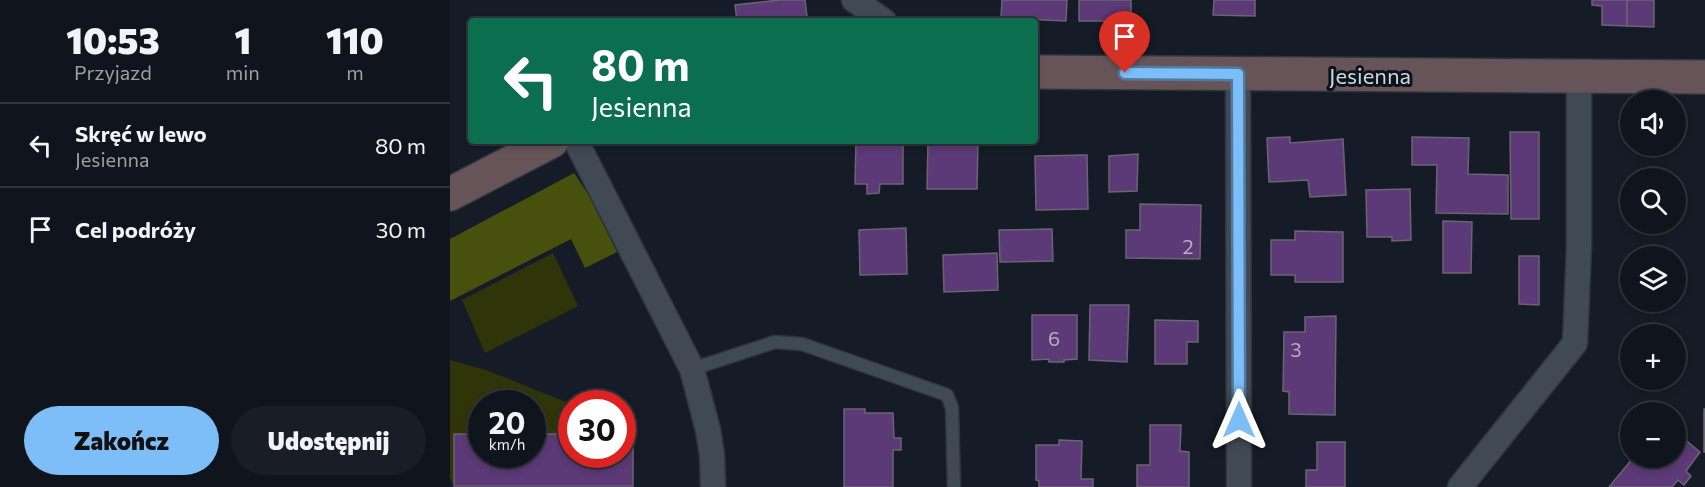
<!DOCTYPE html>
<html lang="pl">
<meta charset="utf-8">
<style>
:root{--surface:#10151d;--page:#191e26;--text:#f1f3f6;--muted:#9c9fa4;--line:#30343b;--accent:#7dbef9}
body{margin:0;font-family:Commissioner,sans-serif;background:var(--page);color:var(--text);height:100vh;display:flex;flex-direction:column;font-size:22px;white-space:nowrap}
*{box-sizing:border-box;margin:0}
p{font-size:20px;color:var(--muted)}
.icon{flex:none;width:33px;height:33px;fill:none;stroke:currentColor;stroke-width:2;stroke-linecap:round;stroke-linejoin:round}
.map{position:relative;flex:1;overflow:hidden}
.drawer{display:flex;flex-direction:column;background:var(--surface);width:450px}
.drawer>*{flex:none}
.guide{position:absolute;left:18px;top:18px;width:570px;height:126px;border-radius:6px;box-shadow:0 3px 9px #0003,0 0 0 2px var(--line);background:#0b6e4f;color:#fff;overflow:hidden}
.tools{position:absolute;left:1170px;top:90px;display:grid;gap:12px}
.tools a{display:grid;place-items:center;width:66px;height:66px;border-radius:50%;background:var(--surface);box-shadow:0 3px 9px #0003,0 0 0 2px var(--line);font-size:30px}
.speed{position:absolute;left:18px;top:390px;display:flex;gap:12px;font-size:30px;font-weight:700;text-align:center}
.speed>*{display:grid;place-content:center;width:78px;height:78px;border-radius:50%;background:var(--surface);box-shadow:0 3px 9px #0003,0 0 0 2px var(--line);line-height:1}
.speed small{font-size:15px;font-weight:400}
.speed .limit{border:9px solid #d22;background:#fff;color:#111}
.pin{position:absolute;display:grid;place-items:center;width:51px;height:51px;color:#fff;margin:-62px -26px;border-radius:50% 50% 50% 0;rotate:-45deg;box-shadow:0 0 6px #0007}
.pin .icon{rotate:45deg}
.me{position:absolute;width:66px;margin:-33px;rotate:0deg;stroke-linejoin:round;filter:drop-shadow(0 0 4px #0008)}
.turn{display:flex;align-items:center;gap:21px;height:126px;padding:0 24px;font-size:27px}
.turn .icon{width:78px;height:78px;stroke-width:2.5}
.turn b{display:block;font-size:42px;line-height:51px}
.eta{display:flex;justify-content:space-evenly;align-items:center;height:102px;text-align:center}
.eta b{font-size:36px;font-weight:800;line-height:42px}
.button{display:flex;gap:12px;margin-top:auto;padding:12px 24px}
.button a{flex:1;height:69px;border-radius:36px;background:var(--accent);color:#111;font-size:24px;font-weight:800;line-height:69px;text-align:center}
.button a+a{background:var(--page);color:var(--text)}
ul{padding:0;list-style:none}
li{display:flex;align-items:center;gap:18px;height:84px;padding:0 24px;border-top:2px solid var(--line)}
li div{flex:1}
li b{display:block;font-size:22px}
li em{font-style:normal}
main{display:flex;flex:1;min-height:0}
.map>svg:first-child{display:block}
.green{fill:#303509}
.forest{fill:#48500e}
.building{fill:#5c3977;stroke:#6b6472;stroke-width:1.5}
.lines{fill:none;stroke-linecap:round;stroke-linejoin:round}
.lane-casing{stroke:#30353d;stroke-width:15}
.street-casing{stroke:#30353d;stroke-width:27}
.secondary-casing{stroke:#30353d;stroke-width:36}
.lane{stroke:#414955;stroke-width:12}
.street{stroke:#414955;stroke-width:24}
.secondary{stroke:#665459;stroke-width:33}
.route-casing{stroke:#517ca2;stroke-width:15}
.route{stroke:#7dbef9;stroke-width:10}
.labels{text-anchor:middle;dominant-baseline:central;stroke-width:6;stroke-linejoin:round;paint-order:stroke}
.number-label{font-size:20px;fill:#b4afc4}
.street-label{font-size:22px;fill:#d1d6de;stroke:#0c131d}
</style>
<main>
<section class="drawer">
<div class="eta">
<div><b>10:53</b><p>Przyjazd</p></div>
<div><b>1</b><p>min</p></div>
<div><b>110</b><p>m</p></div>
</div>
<ul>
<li><svg class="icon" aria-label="left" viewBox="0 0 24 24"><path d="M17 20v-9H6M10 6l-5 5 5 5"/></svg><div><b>Skręć w lewo</b><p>Jesienna</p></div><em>80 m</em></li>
<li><svg class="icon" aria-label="arrive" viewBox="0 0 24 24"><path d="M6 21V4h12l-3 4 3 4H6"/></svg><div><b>Cel podróży</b></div><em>30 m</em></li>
</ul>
<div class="button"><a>Zakończ</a><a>Udostępnij</a></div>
</section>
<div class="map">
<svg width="1255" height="487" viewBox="0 0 1255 487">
<rect width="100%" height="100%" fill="#151c27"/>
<g class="green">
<path d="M103 253 128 306 35 353 12 300Z"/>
<path d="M0 360 36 370 121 404V434H83L82 404H32L31 434H4V486L0 478Z"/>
</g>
<path class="forest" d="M124 173 138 194 167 252 135 268 121 239 0 301V239Z"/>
<g class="building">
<path d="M329 0H355L357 17 324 21H287L285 5Z"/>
<path d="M552 0H617L616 21 551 18Z"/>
<rect x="629" y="0" width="52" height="21"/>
<path d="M764 0H805V16L763 15Z"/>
<path d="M1142 0H1177V26L1152 25V6L1142 5Z"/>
<path d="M1177 0H1204V27L1177 26Z"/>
<path d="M1060 132H1089V219H1061Z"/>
<path d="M840 137V143L893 139 896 195 860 197 858 180 819 182 817 138Z"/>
<path d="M962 137 1019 138 1018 174 1058 175V214L986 213 987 165H962Z"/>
<path d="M406 141H453V184H430L429 193 417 194V184H405Z"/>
<path d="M478 141H528L527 189H477Z"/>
<path d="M688 154 687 191 659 192V156Z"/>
<path d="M637 155 638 209 586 210 585 156Z"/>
<path d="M960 189 961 240 942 241V237H917L916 190Z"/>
<path d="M690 204 751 205 750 259 676 258V230H690Z"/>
<path d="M993 221 1022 222 1021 273H993Z"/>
<path d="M456 228 457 274 410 275 409 230Z"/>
<path d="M602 229 603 261 550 262 549 230Z"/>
<path d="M845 231 893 232V282H845V275H821V240H845Z"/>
<path d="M547 253 548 290 494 292 493 255Z"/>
<path d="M1069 256H1089V305L1069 304Z"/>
<path d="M640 305H679L677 362 639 360Z"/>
<path d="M582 315H627V359L614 360V362H599V359L582 360Z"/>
<path d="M886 316 885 415 839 414V392L833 391 834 332H855V317Z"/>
<path d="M705 320 748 321V342H737V364H705Z"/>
<path d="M394 409H415V413H443L444 438H451V450H443V487H394Z"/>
<rect x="1254" y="409" width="1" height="43"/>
<path d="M700 425H731L730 451 739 452V487H687V465H700Z"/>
<path d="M1226 432 1250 452 1236 471 1241 476 1234 485 1228 480 1222 487H1159L1183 458H1226Z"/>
<path d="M4 434H32V454H82V434H122V454H172V435H183V486H4Z"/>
<path d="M609 440 632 441 631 479H643V487H589V481L586 480V445H609Z"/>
<path d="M867 442H895V487H856V470H867Z"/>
</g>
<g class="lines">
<defs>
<path id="lane" d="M242 369 325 342 352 344 497 395 502 408 504 487"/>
<g id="street">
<path d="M404 0 434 21"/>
<path d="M788 74 789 487"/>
<path d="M126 141 242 369 258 430 262 455 263 487"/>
<path d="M1010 487 1125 343 1129 246V76"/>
</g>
<g id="secondary">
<path d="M585 72 1255 77"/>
<path d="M0 194 102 141"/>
</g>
</defs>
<use href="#lane" class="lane-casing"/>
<use href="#street" class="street-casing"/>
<use href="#secondary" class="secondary-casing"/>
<use href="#lane" class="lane"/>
<use href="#street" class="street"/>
<use href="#secondary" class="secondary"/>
</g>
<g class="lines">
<defs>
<path id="route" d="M675 73 788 74 789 420"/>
</defs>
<use href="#route" class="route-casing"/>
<use href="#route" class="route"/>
</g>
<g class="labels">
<g class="number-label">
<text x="738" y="246">2</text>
<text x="604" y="338">6</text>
<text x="846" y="349">3</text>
</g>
<g class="street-label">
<text x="920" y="75">Jesienna</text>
</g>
</g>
</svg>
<div class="tools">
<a><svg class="icon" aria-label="sound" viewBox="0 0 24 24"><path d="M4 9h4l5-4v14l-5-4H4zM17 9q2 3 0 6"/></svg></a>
<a><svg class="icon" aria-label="search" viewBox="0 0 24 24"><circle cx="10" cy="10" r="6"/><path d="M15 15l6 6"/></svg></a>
<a><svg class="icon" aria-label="layers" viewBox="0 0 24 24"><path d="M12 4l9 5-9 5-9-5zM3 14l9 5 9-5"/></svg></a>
<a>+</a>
<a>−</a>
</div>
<div class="speed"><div>20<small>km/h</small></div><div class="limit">30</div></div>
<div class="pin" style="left:675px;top:73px;background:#d93025"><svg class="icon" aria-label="arrive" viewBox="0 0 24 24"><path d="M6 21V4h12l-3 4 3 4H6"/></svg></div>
<svg class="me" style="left:789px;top:420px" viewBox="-20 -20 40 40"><path d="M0-17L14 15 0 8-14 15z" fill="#7dbef9" stroke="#fff" stroke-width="4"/></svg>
<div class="guide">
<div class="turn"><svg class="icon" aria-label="left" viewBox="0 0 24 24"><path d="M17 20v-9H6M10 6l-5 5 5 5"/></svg><div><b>80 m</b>Jesienna</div></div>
</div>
</div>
</main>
